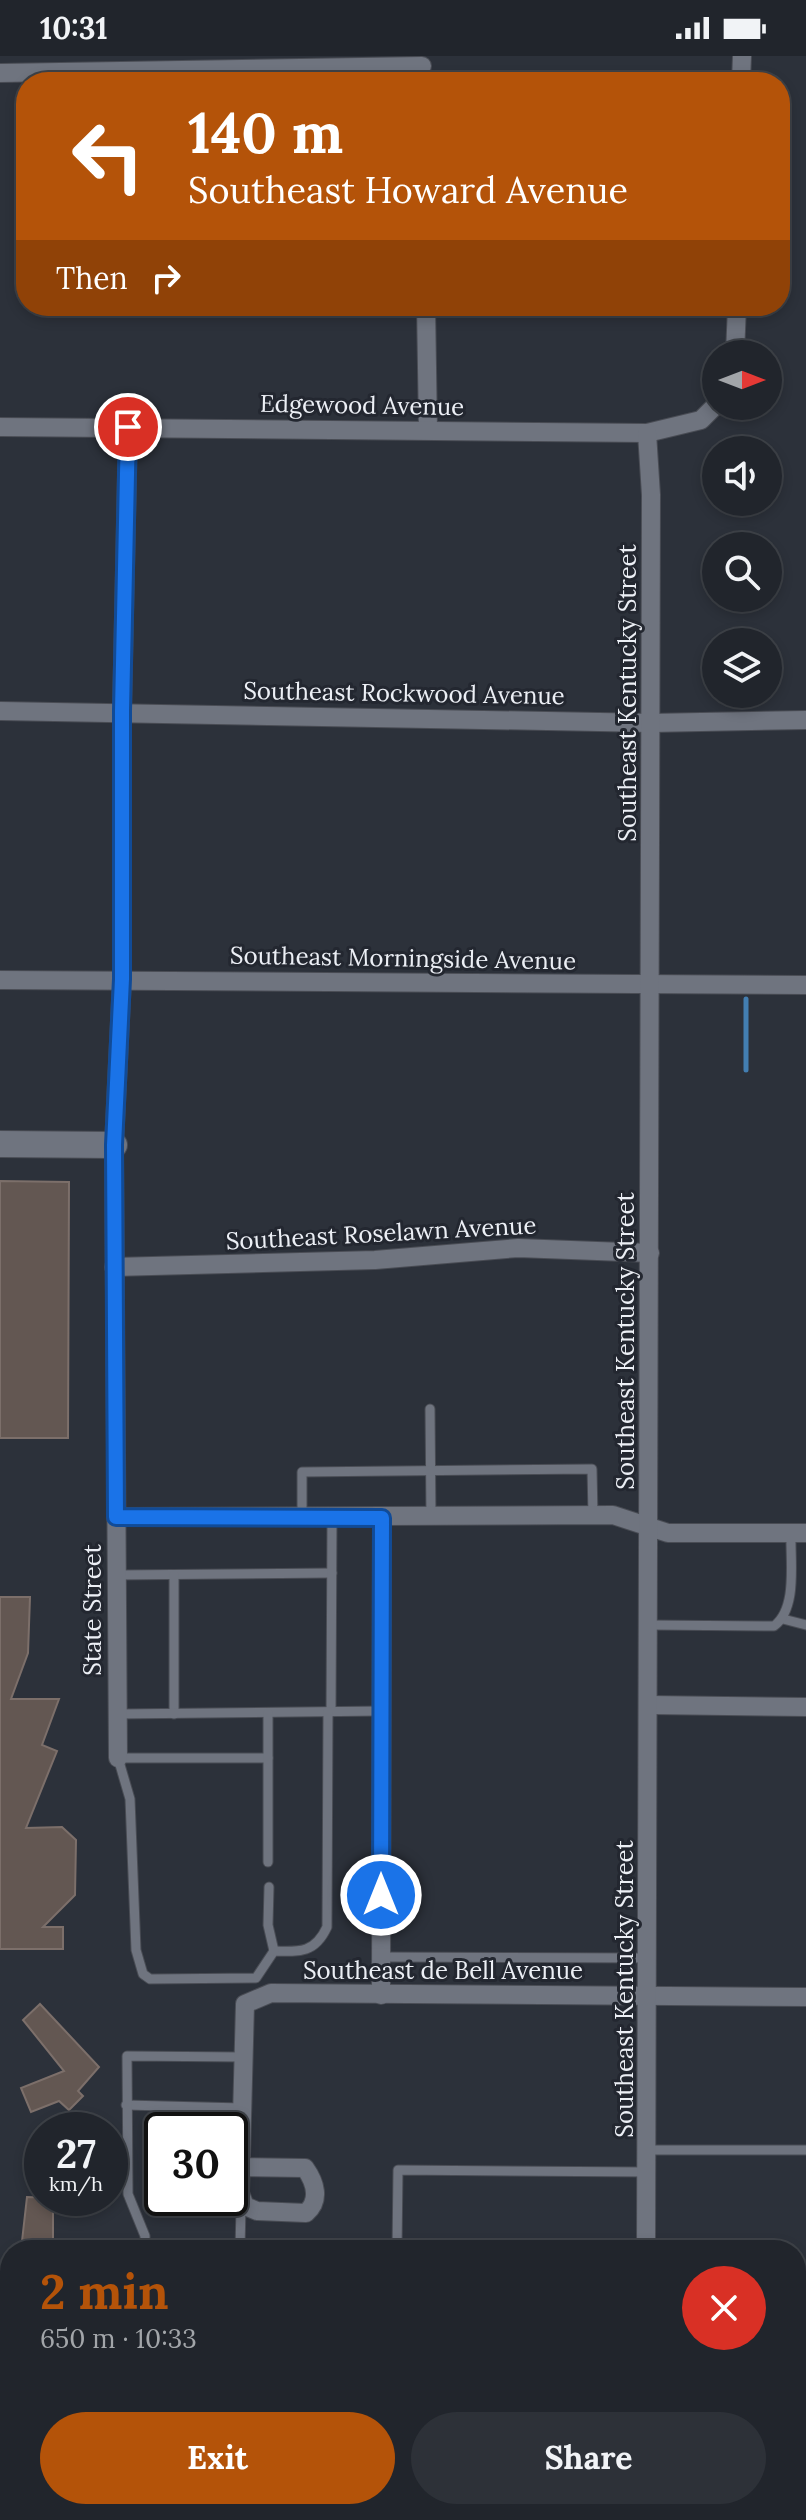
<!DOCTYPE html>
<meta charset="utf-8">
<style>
:root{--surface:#21252c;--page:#2d3138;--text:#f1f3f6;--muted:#a2a5a9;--line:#3e4248;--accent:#b45309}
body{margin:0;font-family:Lora,serif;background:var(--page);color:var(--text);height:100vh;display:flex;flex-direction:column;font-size:30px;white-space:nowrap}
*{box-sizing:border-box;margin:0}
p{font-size:26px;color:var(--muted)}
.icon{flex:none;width:44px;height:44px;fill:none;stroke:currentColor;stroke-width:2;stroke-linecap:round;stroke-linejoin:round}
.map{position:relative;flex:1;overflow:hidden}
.sheet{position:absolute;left:0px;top:2184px;width:806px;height:280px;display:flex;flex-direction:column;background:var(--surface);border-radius:32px 32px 0 0;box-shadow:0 4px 12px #0003,0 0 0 2px var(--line)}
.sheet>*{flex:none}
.top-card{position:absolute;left:16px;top:16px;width:774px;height:244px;border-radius:32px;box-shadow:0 4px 12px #0003,0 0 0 2px var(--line);background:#b45309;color:#fff;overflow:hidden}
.needle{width:52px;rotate:90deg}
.controls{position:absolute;left:702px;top:284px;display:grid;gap:16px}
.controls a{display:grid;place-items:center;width:80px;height:80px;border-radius:50%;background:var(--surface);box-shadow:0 4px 12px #0003,0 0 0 2px var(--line);font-size:40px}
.speed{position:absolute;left:24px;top:2056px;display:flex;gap:16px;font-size:40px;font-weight:700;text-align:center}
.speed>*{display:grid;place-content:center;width:104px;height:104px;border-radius:50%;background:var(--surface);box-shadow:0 4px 12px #0003,0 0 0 2px var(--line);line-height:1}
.speed small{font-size:20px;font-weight:400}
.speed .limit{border:4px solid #111;border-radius:12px;background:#fff;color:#111}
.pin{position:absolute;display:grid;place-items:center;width:68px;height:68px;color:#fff;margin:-34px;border:4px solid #fff;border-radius:50%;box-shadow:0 2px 8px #0007}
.me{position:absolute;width:88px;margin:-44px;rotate:0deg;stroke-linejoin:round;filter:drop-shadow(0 0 6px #0008)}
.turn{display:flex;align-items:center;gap:28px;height:168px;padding:0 40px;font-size:36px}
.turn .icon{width:104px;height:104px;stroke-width:2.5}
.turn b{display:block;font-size:56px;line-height:68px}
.then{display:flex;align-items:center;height:76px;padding:0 40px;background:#0003;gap:16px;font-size:30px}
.round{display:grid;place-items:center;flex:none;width:84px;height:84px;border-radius:42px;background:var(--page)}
.summary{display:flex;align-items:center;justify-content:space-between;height:136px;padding:0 40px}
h1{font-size:48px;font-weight:700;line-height:60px;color:var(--accent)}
.primary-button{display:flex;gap:16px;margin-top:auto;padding:16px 40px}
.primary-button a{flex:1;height:92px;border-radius:48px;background:var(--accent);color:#fff;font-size:32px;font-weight:700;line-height:92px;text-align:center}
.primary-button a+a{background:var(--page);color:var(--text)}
.status{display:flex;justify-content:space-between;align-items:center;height:56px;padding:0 40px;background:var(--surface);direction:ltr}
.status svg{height:22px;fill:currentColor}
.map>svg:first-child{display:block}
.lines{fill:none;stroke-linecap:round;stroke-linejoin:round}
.stream{stroke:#437eb1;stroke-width:5}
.building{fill:#635752;stroke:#7c6f6a;stroke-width:2}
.lane-casing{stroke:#494c54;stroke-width:11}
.street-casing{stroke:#494c54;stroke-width:20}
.secondary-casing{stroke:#494c54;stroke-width:28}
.highway-casing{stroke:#494c54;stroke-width:36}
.lane{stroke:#6f747f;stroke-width:9}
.street{stroke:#6f747f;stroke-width:18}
.secondary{stroke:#6f747f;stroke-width:26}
.highway{stroke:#aa773f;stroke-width:34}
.route-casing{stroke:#114b97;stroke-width:20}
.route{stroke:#1a73e8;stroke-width:14}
.labels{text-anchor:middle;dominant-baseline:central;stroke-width:6;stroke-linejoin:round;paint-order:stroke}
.street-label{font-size:24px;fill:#eceff5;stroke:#232730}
</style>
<div class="status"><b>10:31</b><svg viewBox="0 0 49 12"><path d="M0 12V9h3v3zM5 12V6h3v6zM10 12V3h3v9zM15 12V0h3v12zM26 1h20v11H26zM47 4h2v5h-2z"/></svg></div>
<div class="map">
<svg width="806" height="2464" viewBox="0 0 806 2464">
<rect width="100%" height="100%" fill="#2c313a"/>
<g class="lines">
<path class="stream" d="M746 943V1014"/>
</g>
<g class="building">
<path d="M0 1125 69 1126 68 1382H0Z"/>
<path d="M0 1541H30L28 1597 11 1643H59L42 1689 57 1695 26 1772 62 1771 76 1784 75 1839 43 1871H63V1893H0Z"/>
<path d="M40 1948 99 2011 78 2035 83 2040 69 2054 59 2045 31 2056 21 2032 64 2015 23 1964Z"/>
<path d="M27 2141 53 2142V2194H21Z"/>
</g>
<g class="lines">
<defs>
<g id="lane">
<path d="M430 1353 431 1461"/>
<path d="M302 1462V1416L592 1413 593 1460"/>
<path d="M116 1519 332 1517"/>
<path d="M174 1519V1658"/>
<path d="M783 1563 806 1569"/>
<path d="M649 1569 774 1570C798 1552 790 1505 791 1477"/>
<path d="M331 1656 332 1462"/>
<path d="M117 1658 382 1655"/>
<path d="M268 1702H118L130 1743 136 1894 143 1918 150 1923 256 1922 274 1895C300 1896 315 1897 327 1871L328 1656"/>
<path d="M268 1806V1657"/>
<path d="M269 1831 268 1869 274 1895"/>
<path d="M381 1901 649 1902"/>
<path d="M126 2049 242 2052"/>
<path d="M647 2094H806"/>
<path d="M145 2194V2180L128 2138 127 2000 243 2001"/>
<path d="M240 2194 241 2149"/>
<path d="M397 2194 398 2114 647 2116"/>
</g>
<g id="street">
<path d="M0 17 422 10"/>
<path d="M741 26 742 0"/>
<path d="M426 250 428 374"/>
<path d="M735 298 737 250"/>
<path d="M0 371 647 377 701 364 716 349"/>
<path d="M0 655 651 667 806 664"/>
<path d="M0 924 806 929"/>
<path d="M114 1211 375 1204 518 1192 650 1197"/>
<path d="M116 1461 613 1459 668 1477H806"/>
<path d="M650 1649 806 1651"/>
<path d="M118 1702 114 1089 122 923V655L128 371"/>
<path d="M381 1939 382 1462"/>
<path d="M240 2111 305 2112C315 2126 321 2144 306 2157L257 2155 245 2150 240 2137 245 1948 271 1937 806 1941"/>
<path d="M646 2194 651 439 647 377"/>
<path d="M796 2235H806"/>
<path d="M796 2411H806"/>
<path d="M100 2464V2454"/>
<path d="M644 2464 645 2454"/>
</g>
<path id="secondary" d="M0 1088 114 1089"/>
<g id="highway">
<path d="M0 2448H10"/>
<path d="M796 2448H806"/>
</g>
</defs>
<use href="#lane" class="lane-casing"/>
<use href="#street" class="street-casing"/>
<use href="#secondary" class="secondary-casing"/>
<use href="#highway" class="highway-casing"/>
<use href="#lane" class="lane"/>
<use href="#street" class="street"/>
<use href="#secondary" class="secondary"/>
<use href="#highway" class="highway"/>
</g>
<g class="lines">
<defs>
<path id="route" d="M128 371 122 655V923L114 1089 116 1461 382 1462 381 1839"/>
</defs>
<use href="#route" class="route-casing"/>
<use href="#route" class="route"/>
</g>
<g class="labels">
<g class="street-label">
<text transform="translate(362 349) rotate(1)">Edgewood Avenue</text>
<text transform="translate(404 637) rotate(1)">Southeast Rockwood Avenue</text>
<text transform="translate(627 637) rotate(-90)">Southeast Kentucky Street</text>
<text transform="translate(403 902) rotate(1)">Southeast Morningside Avenue</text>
<text transform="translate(381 1177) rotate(-3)">Southeast Roselawn Avenue</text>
<text transform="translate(625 1285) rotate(-90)">Southeast Kentucky Street</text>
<text transform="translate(92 1554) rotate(-90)">State Street</text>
<text x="443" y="1914">Southeast de Bell Avenue</text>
<text transform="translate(624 1933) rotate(-90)">Southeast Kentucky Street</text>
</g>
</g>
</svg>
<div class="controls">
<a><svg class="needle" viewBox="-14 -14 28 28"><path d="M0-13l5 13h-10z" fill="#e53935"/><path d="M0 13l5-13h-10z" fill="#a2a5a9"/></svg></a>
<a><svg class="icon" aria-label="sound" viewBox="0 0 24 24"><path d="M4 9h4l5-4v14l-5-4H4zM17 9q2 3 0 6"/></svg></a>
<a><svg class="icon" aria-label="search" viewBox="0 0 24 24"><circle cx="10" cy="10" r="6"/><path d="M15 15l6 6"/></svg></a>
<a><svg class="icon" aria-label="layers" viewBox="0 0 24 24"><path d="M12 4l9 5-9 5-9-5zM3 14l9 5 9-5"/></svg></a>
</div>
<div class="speed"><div>27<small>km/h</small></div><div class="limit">30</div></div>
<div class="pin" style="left:128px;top:371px;background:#d93025"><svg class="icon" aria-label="arrive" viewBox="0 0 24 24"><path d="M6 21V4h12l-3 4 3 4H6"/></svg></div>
<svg class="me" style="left:381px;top:1839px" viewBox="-20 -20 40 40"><circle r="17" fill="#1a73e8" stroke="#fff" stroke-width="3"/><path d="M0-11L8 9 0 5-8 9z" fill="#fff"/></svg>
<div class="top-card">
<div class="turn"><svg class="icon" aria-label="left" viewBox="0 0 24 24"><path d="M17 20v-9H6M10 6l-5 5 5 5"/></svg><div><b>140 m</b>Southeast Howard Avenue</div></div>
<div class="then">Then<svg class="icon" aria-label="right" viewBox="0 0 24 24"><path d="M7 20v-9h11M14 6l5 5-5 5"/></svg></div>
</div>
<section class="sheet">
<div class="summary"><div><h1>2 min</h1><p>650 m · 10:33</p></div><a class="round" style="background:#d93025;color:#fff"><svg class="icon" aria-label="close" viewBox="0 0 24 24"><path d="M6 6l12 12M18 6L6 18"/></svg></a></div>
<div class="primary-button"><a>Exit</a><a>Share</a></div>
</section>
</div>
